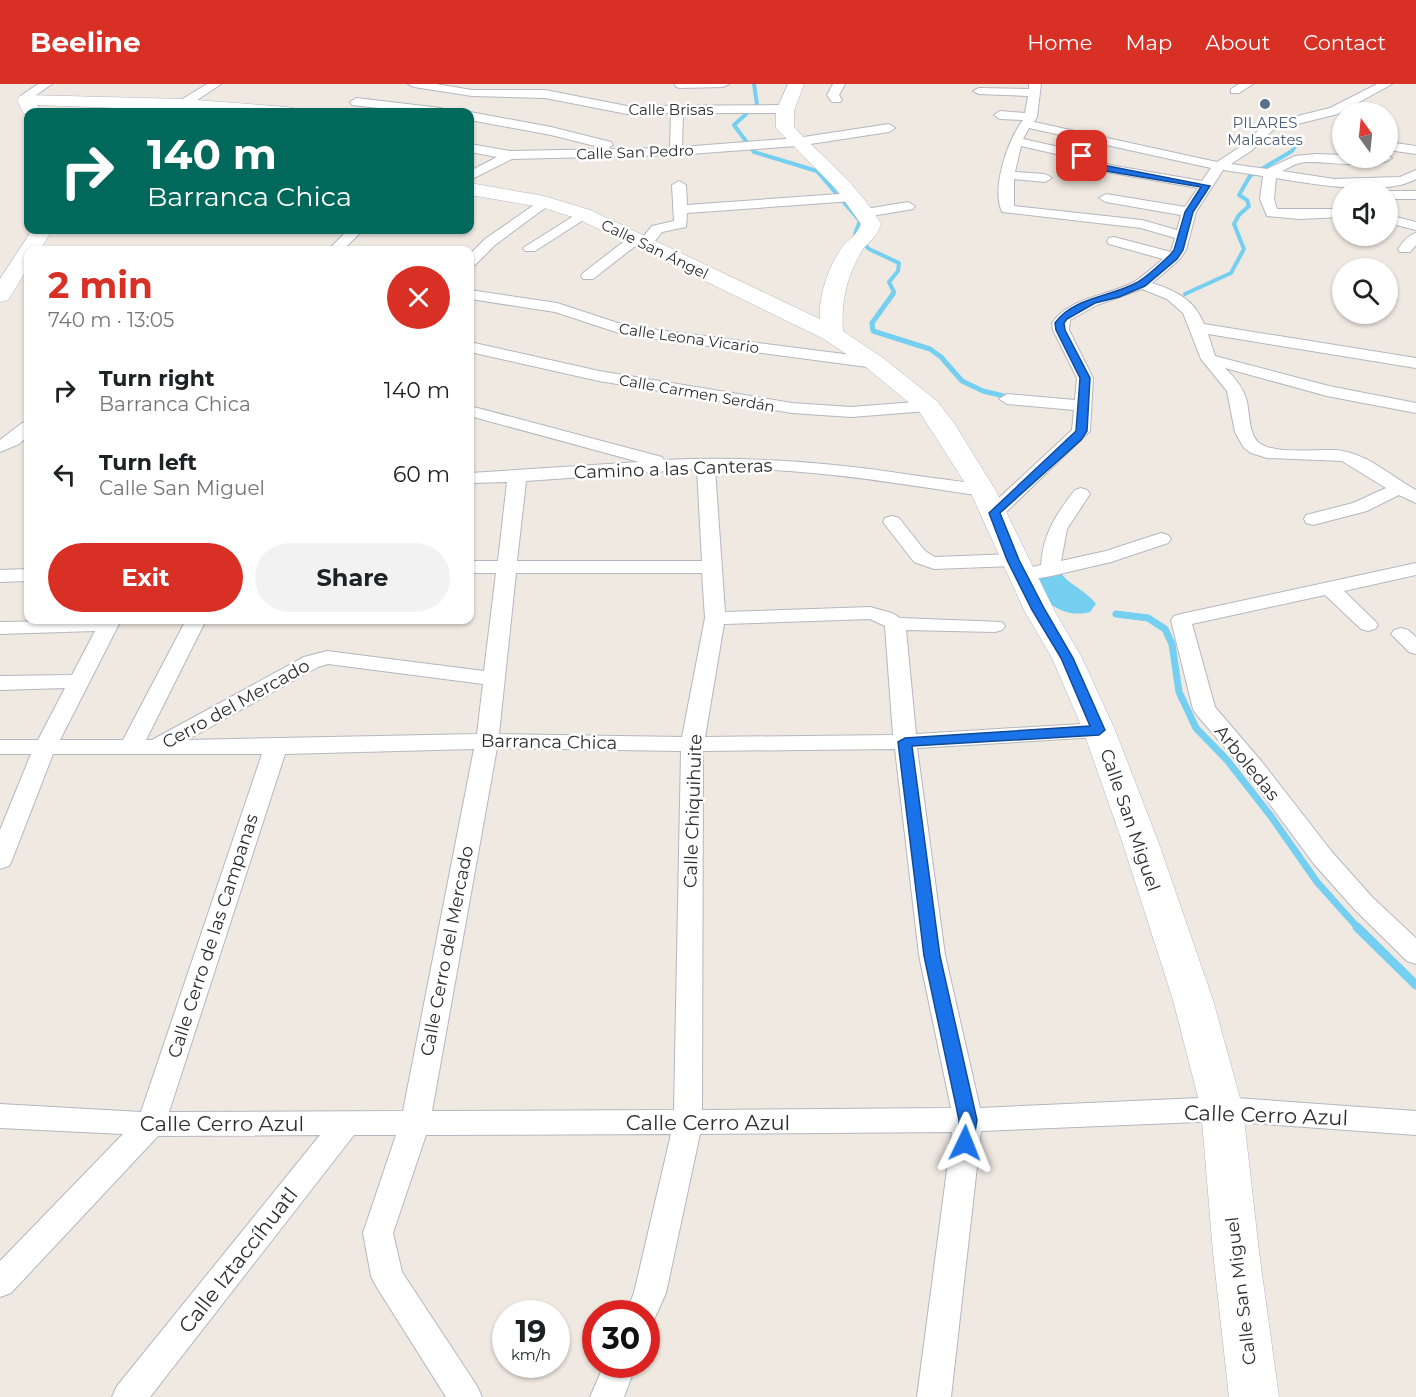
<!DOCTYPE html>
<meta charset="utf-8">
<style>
:root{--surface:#fff;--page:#f2f2f2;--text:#202124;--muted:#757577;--accent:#d93025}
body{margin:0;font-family:Montserrat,sans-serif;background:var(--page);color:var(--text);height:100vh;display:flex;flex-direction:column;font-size:22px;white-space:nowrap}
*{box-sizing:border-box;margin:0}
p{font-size:20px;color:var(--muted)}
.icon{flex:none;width:33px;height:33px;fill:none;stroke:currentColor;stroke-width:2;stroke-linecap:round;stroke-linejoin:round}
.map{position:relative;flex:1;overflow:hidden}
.sheet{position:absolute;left:24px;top:162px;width:450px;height:378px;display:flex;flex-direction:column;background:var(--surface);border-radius:12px;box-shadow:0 2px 4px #0004}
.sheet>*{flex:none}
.top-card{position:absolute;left:24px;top:24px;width:450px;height:126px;border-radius:12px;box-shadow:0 2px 4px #0004;background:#00695c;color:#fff;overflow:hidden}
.needle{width:39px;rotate:345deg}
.buttons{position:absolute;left:1332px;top:18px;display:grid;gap:12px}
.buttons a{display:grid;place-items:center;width:66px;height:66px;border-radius:50%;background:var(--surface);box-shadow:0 2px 4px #0004;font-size:30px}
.speed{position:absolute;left:492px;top:1216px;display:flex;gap:12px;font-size:30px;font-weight:700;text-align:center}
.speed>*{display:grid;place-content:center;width:78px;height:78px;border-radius:50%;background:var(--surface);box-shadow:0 2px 4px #0004;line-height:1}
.speed small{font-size:15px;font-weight:400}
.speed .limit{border:9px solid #d22;background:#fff;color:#111}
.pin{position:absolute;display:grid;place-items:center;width:51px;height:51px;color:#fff;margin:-26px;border-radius:12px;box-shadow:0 3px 9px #0006}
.me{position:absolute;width:66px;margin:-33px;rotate:2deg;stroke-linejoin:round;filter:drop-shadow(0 0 4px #0008)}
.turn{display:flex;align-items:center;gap:21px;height:126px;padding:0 24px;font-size:27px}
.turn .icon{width:78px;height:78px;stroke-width:2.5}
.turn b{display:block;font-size:42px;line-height:51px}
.round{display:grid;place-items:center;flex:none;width:63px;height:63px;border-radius:32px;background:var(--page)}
.overview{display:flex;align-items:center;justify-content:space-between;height:102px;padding:0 24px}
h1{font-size:36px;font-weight:700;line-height:45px;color:var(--accent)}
.button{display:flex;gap:12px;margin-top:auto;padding:12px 24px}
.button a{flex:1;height:69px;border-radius:36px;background:var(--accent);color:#fff;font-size:24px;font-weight:700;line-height:69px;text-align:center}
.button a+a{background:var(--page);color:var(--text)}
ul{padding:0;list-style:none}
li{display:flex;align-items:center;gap:18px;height:84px;padding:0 24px}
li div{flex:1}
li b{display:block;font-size:22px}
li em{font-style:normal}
header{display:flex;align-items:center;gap:36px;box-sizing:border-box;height:84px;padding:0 30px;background:var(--accent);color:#fff}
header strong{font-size:28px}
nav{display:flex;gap:33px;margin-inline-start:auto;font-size:21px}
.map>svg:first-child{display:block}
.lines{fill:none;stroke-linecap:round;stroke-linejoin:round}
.stream-far3{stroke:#75cff0;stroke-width:4}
.stream-far2{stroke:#75cff0;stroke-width:5}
.stream-far1{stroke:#75cff0;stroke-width:7}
.stream{stroke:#75cff0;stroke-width:9}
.river{fill:#75cff0;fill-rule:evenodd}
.street-casing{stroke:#b4b7c1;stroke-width:2}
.secondary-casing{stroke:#b4b7c1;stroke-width:1}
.street{fill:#fff;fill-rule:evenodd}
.secondary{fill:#fff;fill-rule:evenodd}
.route{fill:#1a73e8;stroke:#114b97;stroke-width:1.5}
.service-dot{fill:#5c6f8a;stroke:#fff;stroke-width:2}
.labels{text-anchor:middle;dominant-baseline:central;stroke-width:5;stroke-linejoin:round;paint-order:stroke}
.far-street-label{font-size:15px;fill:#2e2e2e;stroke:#fff}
.far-service-label{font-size:15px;fill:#4e5e75;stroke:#fff}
.street-label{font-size:18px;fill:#2e2e2e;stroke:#fff}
.near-street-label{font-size:21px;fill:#2e2e2e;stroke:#fff}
</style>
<header>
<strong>Beeline</strong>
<nav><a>Home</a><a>Map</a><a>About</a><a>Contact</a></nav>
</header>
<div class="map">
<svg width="1416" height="1313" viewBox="0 0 1416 1313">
<rect width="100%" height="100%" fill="#efe9e1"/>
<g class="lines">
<g class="stream-far3">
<path d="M754 0 757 20 734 41 754 68 817 87 860 137 855 150 869 165 899 179 898 187 889 198 894 208 892 211"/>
<path d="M1185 210 1231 189 1244 165 1234 140 1239 131 1249 122 1247 116 1239 111 1250 92 1292 67 1297 59"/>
</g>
<path class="stream-far2" d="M893 210 872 239 873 247 930 265 941 273 962 297 983 307 1012 314"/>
<path class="stream-far1" d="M1116 530 1148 534 1165 545 1172 560 1179 608 1196 644 1227 676 1270 731 1317 798 1359 845"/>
<path class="stream" d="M1357 843 1416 901"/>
<path class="river" d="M1047 485 1060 488C1070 502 1086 506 1096 520L1090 528C1064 535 1042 518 1029 496L1034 488Z"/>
<defs>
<g id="street">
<path d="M38 0H52L32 14 30 18H22V11Z"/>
<path d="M207 0H221L187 23H179V17Z"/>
<path d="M408 0H436L472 6H545L627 22 785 21 791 25 785 29H683L682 63 797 54 889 40 895 44 889 48 797 62 676 71 512 75 470 96V87L497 73 470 68V60L510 67 670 64 671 29 627 30 545 14 472 12 414 3Z"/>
<path d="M675 0H729L723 3 680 4 676 3Z"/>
<path d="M833 0H845L839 11 842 16 840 18H832L827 11Z"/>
<path d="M1029 0H1041L1037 33 1034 38 1217 78 1243 61 1265 40 1330 24 1377 0H1392L1338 30 1273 46 1251 67 1231 80 1267 85 1295 72 1316 70 1342 71V74H1388V71L1392 74C1379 86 1325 77 1305 78L1296 80 1282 87 1334 95 1400 93 1416 86V95C1384 113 1312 100 1276 94L1274 115 1277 125H1342V133L1299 135 1267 132 1260 115 1263 92 1223 86 1196 128 1186 166 1179 176 1152 199C1176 207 1194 215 1204 240L1416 274V284L1208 250 1215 272 1329 302 1416 319V329L1327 312 1225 284C1234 293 1242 302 1246 314 1250 327 1248 348 1258 358 1272 371 1316 365 1335 366 1366 368 1389 391 1416 406V419L1399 411 1367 427 1313 441 1306 439 1304 435 1306 431 1353 419 1386 404 1342 377 1267 374 1251 369 1244 364 1235 348 1227 307 1201 275 1183 229 1167 215 1142 205 1097 221 1070 236 1069 246 1093 294 1090 347 1001 433H987L985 429 987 425 1072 346 1074 326 1007 320 999 315 1007 310 1075 316 1077 294 1053 246 1052 239C1070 213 1108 212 1134 198 1144 192 1154 182 1163 175L1109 160 1107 157 1109 154 1114 153 1171 168 1175 154 1141 144 1002 128C991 104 1008 56 1023 36L1000 35 994 31 1000 27 1025 29 1028 12 979 10 973 7 979 4 1029 5ZM1029 44 1211 84 1202 97 1110 81 1086 69 1023 55ZM1021 62 1078 75 1106 88 1198 104 1185 123 1106 110 1099 114 1106 118 1181 131 1177 146 1142 136 1014 122V95L1045 98 1052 94 1045 90 1015 88Z"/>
<path d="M1239 0H1253L1239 9H1231V5Z"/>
<path d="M356 14 441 24 447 28H415L352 21 350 18Z"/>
<path d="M470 28 551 43 611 58 613 61 607 65 551 51 470 36Z"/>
<path d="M1388 58 1416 62V70L1388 66Z"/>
<path d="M679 97 686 101 687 121 853 109 860 113 853 117 687 129 686 143 662 148 651 162 646 163 639 159 593 195H583L581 192 583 189 631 152 636 151 642 154 652 142 674 137 672 101Z"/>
<rect x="1388" y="107" width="28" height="8"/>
<path d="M544 114 549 115 551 118 549 121 495 161 475 181 470 182V170L485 155Z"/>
<path d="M908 118 915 122 913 125 866 133 859 129 866 125Z"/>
<path d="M583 126 588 127 590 130 588 133 535 167H525L523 164Z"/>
<path d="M1388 131 1416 138V146L1388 139Z"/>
<path d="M348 146H363L343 166H328Z"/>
<path d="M1416 149V161L1410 168H1400L1398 165C1402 159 1408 151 1416 149Z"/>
<path d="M470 206 557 219 627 242 875 274 883 279 875 284 625 251 555 228 470 215Z"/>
<path d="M470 258 599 287 792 319 851 323 928 317 934 318 936 322 934 326 928 327 851 333 792 329 599 297 470 268Z"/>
<path d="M470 322 662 373 664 376C748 372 829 378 912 391 938 395 964 397 989 403L992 407 989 411 983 412C894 399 806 383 715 385L725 528 870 523 892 529 900 534 1002 538 1005 542 1002 546 995 548 906 546 916 650 1099 639 1107 641 1110 646 1107 651 1099 653 917 664 945 871 980 1024 1222 1013 1416 1027V1051L1222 1037 981 1047 951 1313H917L952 1048 700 1050 666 1209 652 1240 646 1243V1230H625L634 1209 671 1050 426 1051 393 1149 402 1188 477 1302 482 1313H446L376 1202 371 1192 363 1149 396 1051H354L150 1313H112L117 1302 320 1051 158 1052 11 1209 0 1213V1177L123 1050 0 1044V1020L141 1028 262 670H53L12 776 9 782 0 785V746L31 670H0V656H38L65 604 0 606V592L72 591 95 547 0 550V538L121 536 60 656H123L186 536H206L146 656H152L304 573 327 567 484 587 496 489H470V477H498L507 398 470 399V389L639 378 470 332ZM697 385 702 477H517L526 397ZM516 489H702L705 534 682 653 499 650ZM870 535 885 542 893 651 705 653 724 540ZM328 580 483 600 477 650 187 656 318 583ZM497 664 681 667 674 1026 432 1027ZM474 665 403 1027 169 1028 285 670ZM895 665 919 871 951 1024 702 1026 703 667Z"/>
<path d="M28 338V352L19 360 0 368V356L22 339Z"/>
<path d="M1081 404 1087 406 1090 410 1067 445 1061 477 1106 467 1161 449 1168 451 1171 455 1168 459 1111 478 1051 492 1023 497 1016 495 1013 491 1016 487 1041 481C1043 450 1056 430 1075 406Z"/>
<path d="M892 432 899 434 925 467 935 473 1013 470 1020 472 1023 476 1020 480 1013 482 934 485 914 478 883 438 885 434Z"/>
<path d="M1416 479V491L1344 507 1375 537 1378 541 1375 545 1368 547 1361 545 1325 511 1192 540 1215 623 1262 678 1332 768 1373 814 1416 854V880L1407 877 1355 826 1314 780 1246 688 1196 630 1193 625 1171 536 1174 532 1181 530Z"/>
<path d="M28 485V497L0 498V486Z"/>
<path d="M1401 544 1408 546 1416 553V570L1409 568 1391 550 1394 546Z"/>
<path d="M604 1281H636L624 1313H590Z"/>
</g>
<g id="secondary">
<path d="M788 0H804L794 27V43C824 75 859 101 881 140 875 158 867 157 860 170 846 196 841 218 843 247L883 274 937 317 954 339 996 407 1054 526 1082 574 1115 646 1158 757 1213 916 1243 1025 1259 1168 1279 1313H1229L1213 1168 1201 1025 1173 916 1122 757 1083 646 1052 574 1024 526 970 407 919 327 867 284 824 255 576 134 541 123 470 111V99L544 112 590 126 820 235C818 213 829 181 843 162 850 154 857 151 861 140L837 106 776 44V27Z"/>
<path d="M26 11 183 15 287 23 293 24 296 28H225L37 21 40 28H28V32L23 28 17 16 20 12Z"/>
<path d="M32 146H52L40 166H28V184L8 216 0 218V195Z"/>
</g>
</defs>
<use href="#street" class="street-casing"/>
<use href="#secondary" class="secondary-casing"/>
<use href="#street" class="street"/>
<use href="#secondary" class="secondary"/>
</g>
<path class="route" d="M1080 70H1085L1108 82 1210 102 1193 128 1183 166 1177 175 1145 202 1119 213 1095 219 1067 235 1064 239 1065 246 1090 294 1087 347 1081 356 1000 429 1019 476 1045 526 1073 574 1105 646 1099 651 912 662 940 872 977 1036 972 1065 965 1067 959 1065 957 1059 959 1036 924 872 898 658 905 654 1090 642 1061 574 1032 526 1007 476 989 429 1076 347 1080 294 1056 246 1055 239C1073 213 1112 213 1138 198 1149 191 1160 180 1170 171L1174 166 1185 128 1201 103 1106 87 1080 73Z"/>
<circle class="service-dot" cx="1265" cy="20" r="6"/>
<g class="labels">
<g class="far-street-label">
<text x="671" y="25">Calle Brisas</text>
<text transform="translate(635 68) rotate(-2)">Calle San Pedro</text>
<text transform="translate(655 165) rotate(26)">Calle San Ángel</text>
<text transform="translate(689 254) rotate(8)">Calle Leona Vicario</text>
<text transform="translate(697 309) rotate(10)">Calle Carmen Serdán</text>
</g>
<g class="far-service-label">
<text x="1265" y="38">PILARES<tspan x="1265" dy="17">Malacates</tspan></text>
</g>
<g class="street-label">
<text transform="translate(673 385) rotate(-2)">Camino a las Canteras</text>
<text transform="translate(236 620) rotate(-29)">Cerro del Mercado</text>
<text transform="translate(549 658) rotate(1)">Barranca Chica</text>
<text transform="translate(1247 679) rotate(51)">Arboledas</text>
<text transform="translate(693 727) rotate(-88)">Calle Chiquihuite</text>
<text transform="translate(1130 736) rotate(71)">Calle San Miguel</text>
<text transform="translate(213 852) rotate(-72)">Calle Cerro de las Campanas</text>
<text transform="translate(447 867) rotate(-79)">Calle Cerro del Mercado</text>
<text transform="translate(1241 1207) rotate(-97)">Calle San Miguel</text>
</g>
<g class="near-street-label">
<text transform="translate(1266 1031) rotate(2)">Calle Cerro Azul</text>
<text x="708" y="1038">Calle Cerro Azul</text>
<text x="222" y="1039">Calle Cerro Azul</text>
<text transform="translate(238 1176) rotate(-52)">Calle Iztaccíhuatl</text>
</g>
</g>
</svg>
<div class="buttons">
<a><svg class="needle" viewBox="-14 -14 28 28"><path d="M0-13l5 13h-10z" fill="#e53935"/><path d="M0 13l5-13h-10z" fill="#757577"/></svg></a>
<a><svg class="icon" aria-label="sound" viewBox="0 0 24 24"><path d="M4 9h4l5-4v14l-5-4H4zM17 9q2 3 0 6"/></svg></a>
<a><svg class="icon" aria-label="search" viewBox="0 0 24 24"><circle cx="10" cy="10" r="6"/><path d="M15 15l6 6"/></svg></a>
</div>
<div class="speed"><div>19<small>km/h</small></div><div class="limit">30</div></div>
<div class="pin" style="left:1082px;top:72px;background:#d93025"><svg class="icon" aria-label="arrive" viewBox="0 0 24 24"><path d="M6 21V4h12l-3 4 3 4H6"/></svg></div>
<svg class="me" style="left:965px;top:1059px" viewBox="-20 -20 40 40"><path d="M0-17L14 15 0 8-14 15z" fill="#1a73e8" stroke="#fff" stroke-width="4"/></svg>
<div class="top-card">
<div class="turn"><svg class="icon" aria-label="right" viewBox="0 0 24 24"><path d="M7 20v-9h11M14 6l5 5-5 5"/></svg><div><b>140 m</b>Barranca Chica</div></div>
</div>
<section class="sheet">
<div class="overview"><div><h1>2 min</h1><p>740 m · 13:05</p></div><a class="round" style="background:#d93025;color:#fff"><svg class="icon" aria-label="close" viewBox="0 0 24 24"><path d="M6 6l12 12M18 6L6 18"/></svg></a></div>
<ul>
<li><svg class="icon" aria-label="right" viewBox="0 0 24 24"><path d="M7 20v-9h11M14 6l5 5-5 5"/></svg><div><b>Turn right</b><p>Barranca Chica</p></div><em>140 m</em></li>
<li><svg class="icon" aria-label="left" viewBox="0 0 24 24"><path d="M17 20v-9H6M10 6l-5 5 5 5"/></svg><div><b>Turn left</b><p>Calle San Miguel</p></div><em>60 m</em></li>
</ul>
<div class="button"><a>Exit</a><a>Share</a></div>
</section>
</div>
